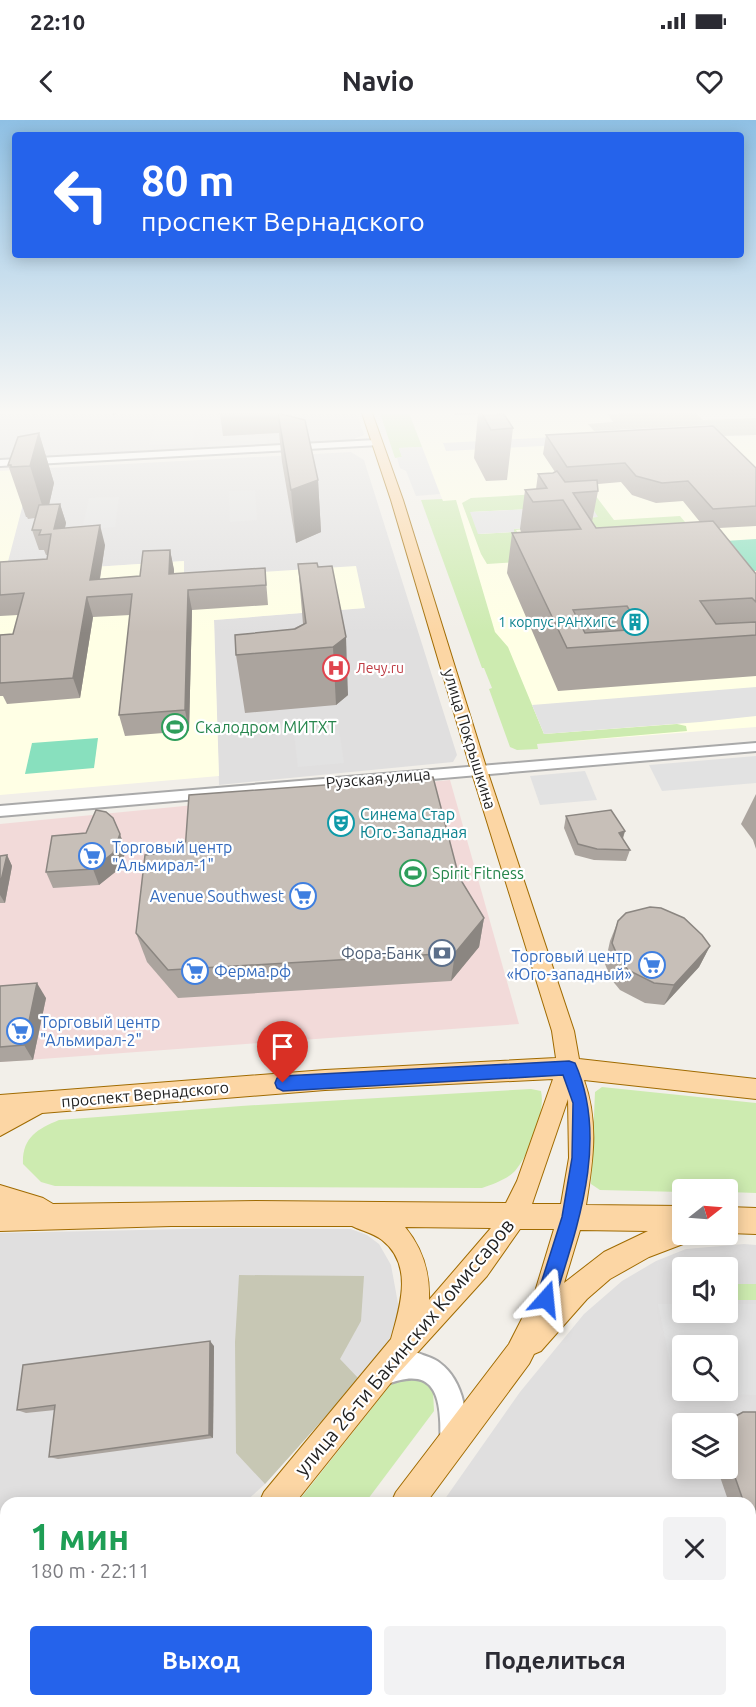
<!DOCTYPE html>
<html lang="ru">
<meta charset="utf-8">
<style>
:root{--surface:#fff;--page:#f2f2f3;--text:#2b2b33;--muted:#7c7c81;--accent:#2563eb}
body{margin:0;font-family:Ubuntu,sans-serif;background:var(--page);color:var(--text);height:100vh;display:flex;flex-direction:column;font-size:22px;white-space:nowrap}
*{box-sizing:border-box;margin:0}
p{font-size:20px;color:var(--muted)}
.icon{flex:none;width:33px;height:33px;fill:none;stroke:currentColor;stroke-width:2;stroke-linecap:round;stroke-linejoin:round}
.map{position:relative;flex:1;overflow:hidden}
.sheet{position:absolute;left:0px;top:1377px;width:756px;height:210px;display:flex;flex-direction:column;background:var(--surface);border-radius:18px 18px 0 0;box-shadow:0 3px 15px #0003}
.sheet>*{flex:none}
.guide{position:absolute;left:12px;top:12px;width:732px;height:126px;border-radius:6px;box-shadow:0 3px 15px #0003;background:#2563eb;color:#fff;overflow:hidden}
.needle{width:39px;rotate:73deg}
.controls{position:absolute;left:672px;top:1059px;display:grid;gap:12px}
.controls a{display:grid;place-items:center;width:66px;height:66px;border-radius:6px;background:var(--surface);box-shadow:0 3px 15px #0003;font-size:30px}
.pin{position:absolute;display:grid;place-items:center;width:51px;height:51px;color:#fff;margin:-62px -26px;border-radius:50% 50% 50% 0;rotate:-45deg;box-shadow:0 0 6px #0007}
.pin .icon{rotate:45deg}
.me{position:absolute;width:66px;margin:-33px;rotate:18deg;stroke-linejoin:round;filter:drop-shadow(0 0 4px #0008)}
.turn{display:flex;align-items:center;gap:21px;height:126px;padding:0 30px;font-size:27px}
.turn .icon{width:78px;height:78px;stroke-width:2.5}
.turn b{display:block;font-size:42px;line-height:51px}
.round{display:grid;place-items:center;flex:none;width:63px;height:63px;border-radius:6px;background:var(--page)}
.head{display:flex;align-items:center;justify-content:space-between;height:102px;padding:0 30px}
h1{font-size:36px;font-weight:600;line-height:45px;color:#1e9e55}
.cta{display:flex;gap:12px;margin-top:auto;padding:12px 30px}
.cta a{flex:1;height:69px;border-radius:6px;background:var(--accent);color:#fff;font-size:24px;font-weight:600;line-height:69px;text-align:center}
.cta a+a{background:var(--page);color:var(--text)}
.status{display:flex;justify-content:space-between;align-items:center;height:42px;padding:0 30px;background:var(--surface);direction:ltr}
.status svg{height:16px;fill:currentColor}
header{display:flex;justify-content:space-between;align-items:center;height:78px;padding:0 30px;background:var(--surface);font-size:27px;font-weight:600}
.map>svg:first-child{display:block}
.residential{fill:#e0dfdf;fill-rule:evenodd}
.commercial{fill:#f2dad9}
.education{fill:#ffffe5}
.construction{fill:#c7c7b4}
.grass{fill:#cdebb0;fill-rule:evenodd}
.pitch{fill:#88e0be}
.parking{fill:#e2e2e2;fill-rule:evenodd}
.lines{fill:none;stroke-linecap:round;stroke-linejoin:round}
.minor-casing{stroke:#a9a9a9;stroke-width:4}
.major-casing{stroke:#a06b00;stroke-width:2}
.minor{fill:#fff;fill-rule:evenodd}
.major{fill:#fcd6a4;fill-rule:evenodd}
.wall{fill:#aba49e;fill-rule:evenodd}
.shaded-wall{fill:#8b8681}
.building{fill:#c7bfb8;stroke:#8b8681;stroke-width:1.5;fill-rule:evenodd}
.route{fill:#2563eb;stroke:#184099;stroke-width:1.5}
.labels{text-anchor:middle;dominant-baseline:central;stroke-width:4.5;stroke-linejoin:round;paint-order:stroke}
.far-culture-label{font-size:14px;fill:#0d838f;stroke:#fff;text-anchor:end}
.far-health-label{font-size:14px;fill:#be3a42;stroke:#fff;text-anchor:start}
.leisure-label{font-size:16px;fill:#27864d;stroke:#fff;text-anchor:start}
.street-label{font-size:16px;fill:#222;stroke:#fff}
.culture-label{font-size:16px;fill:#0d838f;stroke:#fff;text-anchor:start}
.shop-label{font-size:16px;fill:#366cbe;stroke:#fff;text-anchor:start}
.service-label{font-size:16px;fill:#4e5e75;stroke:#fff;text-anchor:end}
.near-street-label{font-size:20px;fill:#222;stroke:#fff}
</style>
<div class="status"><b>22:10</b><svg viewBox="0 0 49 12"><path d="M0 12V9h3v3zM5 12V6h3v6zM10 12V3h3v9zM15 12V0h3v12zM26 1h20v11H26zM47 4h2v5h-2z"/></svg></div>
<header><svg class="icon" aria-label="back" viewBox="0 0 24 24"><path d="M15 5l-7 7 7 7"/></svg>Navio<svg class="icon" aria-label="heart" viewBox="0 0 24 24"><path d="M12 20l-8-8c-3-5 5-10 8-4 3-6 11-1 8 4z"/></svg></header>
<div class="map">
<svg width="756" height="1587" viewBox="0 0 756 1587">
<rect width="100%" height="100%" fill="#f2efe9"/>
<g class="residential">
<path d="M0 290H356L364 315 351 320 0 339Z"/>
<path d="M351 332 364 340 457 635 453 642 219 665 214 500 365 488 184 458 183 441 4 453 28 365 49 348Z"/>
<path d="M233 1108 351 1109 367 1115 379 1124 391 1145 399 1189 395 1209 381 1234 265 1364 244 1383H6V1581H72L67 1587H0V1113Z"/>
<path d="M744 1124 756 1125V1587H299L304 1581H750V1383H442L520 1272 584 1194 622 1161 656 1141 686 1129ZM682 1148H728V1192H682ZM682 1226H728V1270H682ZM682 1304H728V1348H682Z"/>
</g>
<path class="commercial" d="M450 660 519 904 0 942V704Z"/>
<g class="education">
<path d="M408 290H605L614 302 589 304 604 322 756 315V607L536 624Z"/>
<path d="M49 348 28 365 5 453 184 441V457L356 446 365 488 214 500 219 656 0 675V351Z"/>
</g>
<g class="construction">
<path d="M605 290H693L703 300 756 298V315L719 316 708 305 594 311 588 304 613 302Z"/>
<path d="M239 1155 364 1156 361 1201 340 1239 359 1259 265 1364 236 1333 235 1222Z"/>
</g>
<g class="grass">
<path d="M379 290H388L390 294 409 293 422 327 399 328 402 337 395 338Z"/>
<path d="M592 371 614 400 680 396 706 427 700 431 487 444 481 434 462 383 471 378ZM590 386 597 397 555 400 549 391 530 393 538 407 513 409V412L479 414 471 392ZM546 392 552 402 579 400 583 405H588L591 411 565 413 576 431 564 432 556 420 527 422 523 415H519L516 410 541 408 533 393Z"/>
<path d="M442 379 443 381 456 380 495 512 508 527 544 614 677 604 686 606 687 611 537 624 538 629 517 630 510 627 489 569 492 568 484 548H482L421 380Z"/>
<path d="M602 967 756 983V1073L728 1072V1070H682V1072L600 1070 591 1064 595 972Z"/>
<path d="M531 969 541 971C546 992 529 1035 515 1051 506 1060 493 1064 482 1068L55 1066 41 1062 23 1044C22 1018 37 1009 59 1000L241 986Z"/>
<rect x="728" y="1164" width="28" height="16"/>
<path d="M399 1254 424 1255 433 1271 434 1291 365 1383H297Z"/>
<path d="M140 1581H215L211 1587H136Z"/>
</g>
<g class="pitch">
<path d="M756 419V451H751L725 421Z"/>
<path d="M98 618 94 648 25 654 32 623Z"/>
</g>
<g class="parking">
<path d="M200 290 192 323 149 325 158 292Z"/>
<path d="M574 316 579 324 446 331 443 323Z"/>
<path d="M267 318V326L208 329V322Z"/>
<path d="M422 327 440 374 416 376 406 351 400 348 397 338 402 337 399 328Z"/>
<path d="M255 370 257 400 230 402 229 371Z"/>
<path d="M119 377 115 407 82 410 89 378Z"/>
<path d="M591 386 598 397 555 400 538 407 514 409V412L478 414 470 392Z"/>
<path d="M756 567V596L700 602 544 614 532 585Z"/>
<path d="M339 610 344 643 298 647 294 613Z"/>
<path d="M756 636V663L662 671 649 645Z"/>
<path d="M585 651 597 680 540 685 530 656Z"/>
<path d="M658 1184H682V1192H728V1184H756V1275L676 1272ZM682 1226H728V1270H682Z"/>
</g>
<g class="lines">
<defs>
<g id="minor">
<path d="M376 320 379 321V325L0 346V340Z"/>
<path d="M756 623V631L0 696V686Z"/>
<path d="M418 1233C425 1236 434 1238 440 1243 463 1260 472 1301 461 1327L452 1331 443 1327C439 1317 441 1310 440 1299 438 1259 420 1251 385 1265L376 1262 373 1253 376 1244 403 1234Z"/>
</g>
<g id="major">
<path d="M361 290H371L403 380 487 650 574 911 579 939 756 959V979L584 960C599 1002 593 1041 586 1085L682 1086V1114H694L691 1121 649 1137 610 1159 587 1179 541 1231 534 1234 529 1244 426 1383H391L396 1372 509 1224 534 1175 554 1109H520L487 1156 398 1254 295 1383H259L264 1372 391 1219C400 1187 414 1145 382 1120 373 1113 362 1111 352 1106H171L0 1111V1065L43 1078 53 1084 256 1081 506 1083 517 1061 553 959 325 970 42 993 0 1016V975L325 950 556 938 552 911 471 650 391 380ZM568 979 569 1038 561 1084H532ZM405 1107 491 1108 429 1180C430 1152 423 1129 405 1107ZM580 1110 648 1111 604 1132 564 1163Z"/>
<path d="M728 1087 756 1088V1114L728 1113Z"/>
<path d="M93 1581H129L127 1587H90Z"/>
<path d="M244 1581H280L278 1587H241Z"/>
</g>
</defs>
<use href="#minor" class="minor-casing"/>
<use href="#major" class="major-casing"/>
<use href="#minor" class="minor"/>
<use href="#major" class="major"/>
</g>
<g class="wall">
<path d="M279 290V294L318 360 321 412 296 423 282 342 279 313 223 316 220 294Z"/>
<path d="M453 290H496L497 294 513 308 507 360 486 361 474 338 478 294 455 295Z"/>
<path d="M616 290H756V292L620 296Z"/>
<path d="M39 313 54 363 49 385 60 384 66 403 65 408 105 425 100 459 140 456 170 430 174 450V454L265 448 268 485 192 490 189 611 125 616 119 595 130 495 93 497 80 578 7 584 3 576H0V515L13 514 18 495 0 496V442L47 439 48 435H46L44 430H39L32 410 35 398 28 399 27 397H26L8 345Z"/>
<path d="M546 315 756 348V406L719 408 756 454V556L558 571 507 453 512 413 521 412 520 409 525 370 536 369 538 354 553 353 555 352 543 334ZM621 362 632 375 656 383 683 381 700 402 596 408 592 402 598 371V364Z"/>
<path d="M298 444 318 447 348 575 336 585 245 593 236 535 303 504Z"/>
<path d="M756 674V729L753 720 741 704Z"/>
<path d="M566 696 625 711 623 719 630 730 626 741 594 740 575 735 564 708Z"/>
<path d="M126 731 119 749 99 765 53 768 46 752Z"/>
<path d="M7 735 12 746 5 783H0V736Z"/>
<path d="M459 757 484 798 479 827 451 861 178 878 147 842 136 813Z"/>
<path d="M618 801 710 826 699 847 664 885 645 883 620 870 611 859 605 844 610 821Z"/>
<path d="M0 866 46 878 33 940 0 942Z"/>
<path d="M214 1226 213 1318 58 1339 49 1337 55 1290 26 1293 17 1290Z"/>
<path d="M743 1292H756V1463L750 1446V1383H729L717 1348H728V1304H720L730 1297Z"/>
</g>
<g class="shaded-wall">
<path d="M112 290H122L113 295Z"/>
<path d="M39 313 54 363 46 398 30 346Z"/>
<path d="M318 360 321 412 296 423 291 370Z"/>
<path d="M60 384 66 403 60 428 54 409Z"/>
<path d="M100 405 105 425 97 476 90 460Z"/>
<path d="M170 430 174 450 173 474 169 454Z"/>
<path d="M188 470 192 490 189 611 185 590Z"/>
<path d="M87 477 93 497 80 578 73 558Z"/>
<path d="M346 517 348 575 336 585 333 527Z"/>
<path d="M625 711 621 722 619 713Z"/>
<path d="M120 714 126 731 119 749 99 765 93 749Z"/>
<path d="M7 735 12 746 5 783 0 775V765Z"/>
<path d="M484 798 479 827 451 861 455 833Z"/>
<path d="M710 826 699 847 664 885 674 865Z"/>
<path d="M37 863 46 878 33 940 24 925Z"/>
<path d="M210 1221 214 1226 213 1318 209 1315Z"/>
</g>
<g class="building">
<path d="M220 290H279V291L220 294Z"/>
<path d="M480 290H495L497 294H504L513 308 491 310Z"/>
<path d="M278 293 305 300 318 360 291 370Z"/>
<path d="M713 306 756 348V386L713 389 688 361 662 363 636 356 625 343 567 347 546 315Z"/>
<path d="M39 313 30 346 11 347V345H8L18 317Z"/>
<path d="M557 351 565 362 597 360 598 371 573 373 596 408 713 401 756 454V482L752 478 700 481 716 504 756 502V515L567 528 512 413 581 409 563 380 533 382 525 370 547 368 538 354 553 353ZM627 486 641 509 585 513 573 490Z"/>
<path d="M60 384 54 409 100 405 90 460 140 456 143 431 170 430 169 454 265 448 266 465 188 470 185 590 119 595 132 474 87 477 73 558 0 563V515L13 514 24 473 0 475V442L47 439 51 414 39 415 41 410H32L39 385Z"/>
<path d="M317 443 318 447 332 446 346 517 333 527 236 535 235 515 295 509 306 503 298 444Z"/>
<path d="M433 657 459 757 484 798 455 833 168 850 136 813 145 735 185 731 189 675Z"/>
<path d="M96 690 106 692 113 698 120 714 113 733 93 749 46 752 52 716 86 713Z"/>
<path d="M611 690 625 711 619 713 630 730 597 729 578 724 566 696Z"/>
<path d="M7 735 0 765V736Z"/>
<path d="M650 787 661 788 684 798 702 815 710 826 674 865 654 863 628 850 619 839 612 823 618 801 626 793Z"/>
<path d="M37 863 24 925 0 927V866Z"/>
<path d="M210 1221 209 1315 49 1337 55 1285 17 1290 23 1245Z"/>
<path d="M743 1292H756V1419L750 1402V1383H744L728 1337 727 1301Z"/>
</g>
<linearGradient id="sky" x2="0" y2="1"><stop stop-color="#8fc0e4"/><stop offset="0.57" stop-color="#f9f8f5"/><stop offset="1" stop-color="#f9f8f5" stop-opacity="0"/></linearGradient>
<rect width="756" height="513" fill="url(#sky)"/>
<path class="route" d="M569 941 575 943C609 1019 578 1104 555 1179L553 1185 546 1188 539 1185 536 1179 562 1097 572 1038 573 983 563 955 283 971 277 968 275 963 277 958 283 956Z"/>
<defs>
<symbol id="building-ring" viewBox="-11 -11 22 22"><circle r="9.5" fill="#fff" stroke="#0f9aa8" stroke-width="1.5"/><path d="M-4-6H4V6H1V3H-1V6H-4ZM-2.5-4.3h1.7v1.8h-1.7ZM.8-4.3h1.7v1.8H.8ZM-2.5-1h1.7V.8h-1.7ZM.8-1h1.7V.8H.8Z" fill="#0f9aa8"/></symbol>
<symbol id="hospital-ring" viewBox="-11 -11 22 22"><circle r="9.5" fill="#fff" stroke="#e0444e" stroke-width="1.5"/><path d="M-5-5h3v3.5h4V-5h3V5h-3V1.5h-4V5h-3Z" fill="#e0444e"/></symbol>
<symbol id="stadium-ring" viewBox="-11 -11 22 22"><circle r="9.5" fill="#fff" stroke="#2e9e5b" stroke-width="1.5"/><path d="M0-5a6.5 5 0 1 0 0 10a6.5 5 0 1 0 0-10ZM-3.5-1.8h7v3.6h-7Z" fill="#2e9e5b"/></symbol>
<symbol id="theatre-ring" viewBox="-11 -11 22 22"><circle r="9.5" fill="#fff" stroke="#0f9aa8" stroke-width="1.5"/><path d="M-5-5.5Q0-4 5-5.5V0Q5 5 0 6Q-5 5-5 0ZM-3.3-2.5H-1v1.5H-3.3ZM1-2.5H3.3v1.5H1ZM-2.8 1Q0 5.5 2.8 1Z" fill="#0f9aa8"/></symbol>
<symbol id="supermarket-ring" viewBox="-11 -11 22 22"><circle r="9.5" fill="#fff" stroke="#3f7fe0" stroke-width="1.5"/><path d="M-6-5.5h2.5l.6 2H6L4.5 2H-2.5L-4.4-4H-6ZM-1.5 3.2a1.3 1.3 0 1 0 .1 0ZM3 3.2a1.3 1.3 0 1 0 .1 0Z" fill="#3f7fe0"/></symbol>
<symbol id="bank-ring" viewBox="-11 -11 22 22"><circle r="9.5" fill="#fff" stroke="#5c6f8a" stroke-width="1.5"/><path d="M-6-4H6V4H-6ZM0-2.3a2.3 2.3 0 1 0 0 4.6a2.3 2.3 0 1 0 0-4.6Z" fill="#5c6f8a"/></symbol>
</defs>
<g fill-rule="evenodd">
<use href="#building-ring" x="620" y="487" width="30" height="30"/>
<use href="#hospital-ring" x="321" y="533" width="30" height="30"/>
<use href="#stadium-ring" x="160" y="592" width="30" height="30"/>
<use href="#theatre-ring" x="326" y="688" width="30" height="30"/>
<use href="#supermarket-ring" x="77" y="721" width="30" height="30"/>
<use href="#stadium-ring" x="398" y="738" width="30" height="30"/>
<use href="#supermarket-ring" x="288" y="761" width="30" height="30"/>
<use href="#bank-ring" x="427" y="818" width="30" height="30"/>
<use href="#supermarket-ring" x="637" y="830" width="30" height="30"/>
<use href="#supermarket-ring" x="180" y="836" width="30" height="30"/>
<use href="#supermarket-ring" x="5" y="896" width="30" height="30"/>
</g>
<g class="labels">
<g class="far-culture-label">
<text x="616" y="502">1 корпус РАНХиГС</text>
</g>
<g class="far-health-label">
<text x="356" y="548">Лечу.ru</text>
</g>
<g class="leisure-label">
<text x="195" y="607">Скалодром МИТХТ</text>
<text x="432" y="753">Spirit Fitness</text>
</g>
<g class="street-label">
<text transform="translate(470 619) rotate(73)">улица Покрышкина</text>
<text transform="translate(378 658) rotate(-5)">Рузская улица</text>
<text transform="translate(145 974) rotate(-5)">проспект Вернадского</text>
</g>
<g class="culture-label">
<text x="360" y="694">Синема Стар<tspan x="360" dy="18">Юго-Западная</tspan></text>
</g>
<g class="shop-label">
<text x="112" y="727">Торговый центр<tspan x="112" dy="18">"Альмирал-1"</tspan></text>
<text x="284" y="776" text-anchor="end">Avenue Southwest</text>
<text x="632" y="836" text-anchor="end">Торговый центр<tspan x="632" dy="18">«Юго-западный»</tspan></text>
<text x="214" y="851">Ферма.рф</text>
<text x="40" y="902">Торговый центр<tspan x="40" dy="18">"Альмирал-2"</tspan></text>
</g>
<g class="service-label">
<text x="422" y="833">Фора-Банк</text>
</g>
<g class="near-street-label">
<text transform="translate(404 1227) rotate(-50)">улица 26-ти Бакинских Комиссаров</text>
</g>
</g>
</svg>
<div class="controls">
<a><svg class="needle" viewBox="-14 -14 28 28"><path d="M0-13l5 13h-10z" fill="#e53935"/><path d="M0 13l5-13h-10z" fill="#7c7c81"/></svg></a>
<a><svg class="icon" aria-label="sound" viewBox="0 0 24 24"><path d="M4 9h4l5-4v14l-5-4H4zM17 9q2 3 0 6"/></svg></a>
<a><svg class="icon" aria-label="search" viewBox="0 0 24 24"><circle cx="10" cy="10" r="6"/><path d="M15 15l6 6"/></svg></a>
<a><svg class="icon" aria-label="layers" viewBox="0 0 24 24"><path d="M12 4l9 5-9 5-9-5zM3 14l9 5 9-5"/></svg></a>
</div>
<div class="pin" style="left:283px;top:963px;background:#d93025"><svg class="icon" aria-label="arrive" viewBox="0 0 24 24"><path d="M6 21V4h12l-3 4 3 4H6"/></svg></div>
<svg class="me" style="left:546px;top:1179px" viewBox="-20 -20 40 40"><path d="M0-17L14 15 0 8-14 15z" fill="#2563eb" stroke="#fff" stroke-width="4"/></svg>
<div class="guide">
<div class="turn"><svg class="icon" aria-label="left" viewBox="0 0 24 24"><path d="M17 20v-9H6M10 6l-5 5 5 5"/></svg><div><b>80 m</b>проспект Вернадского</div></div>
</div>
<section class="sheet">
<div class="head"><div><h1>1 мин</h1><p>180 m · 22:11</p></div><a class="round"><svg class="icon" aria-label="close" viewBox="0 0 24 24"><path d="M6 6l12 12M18 6L6 18"/></svg></a></div>
<div class="cta"><a>Выход</a><a>Поделиться</a></div>
</section>
</div>
